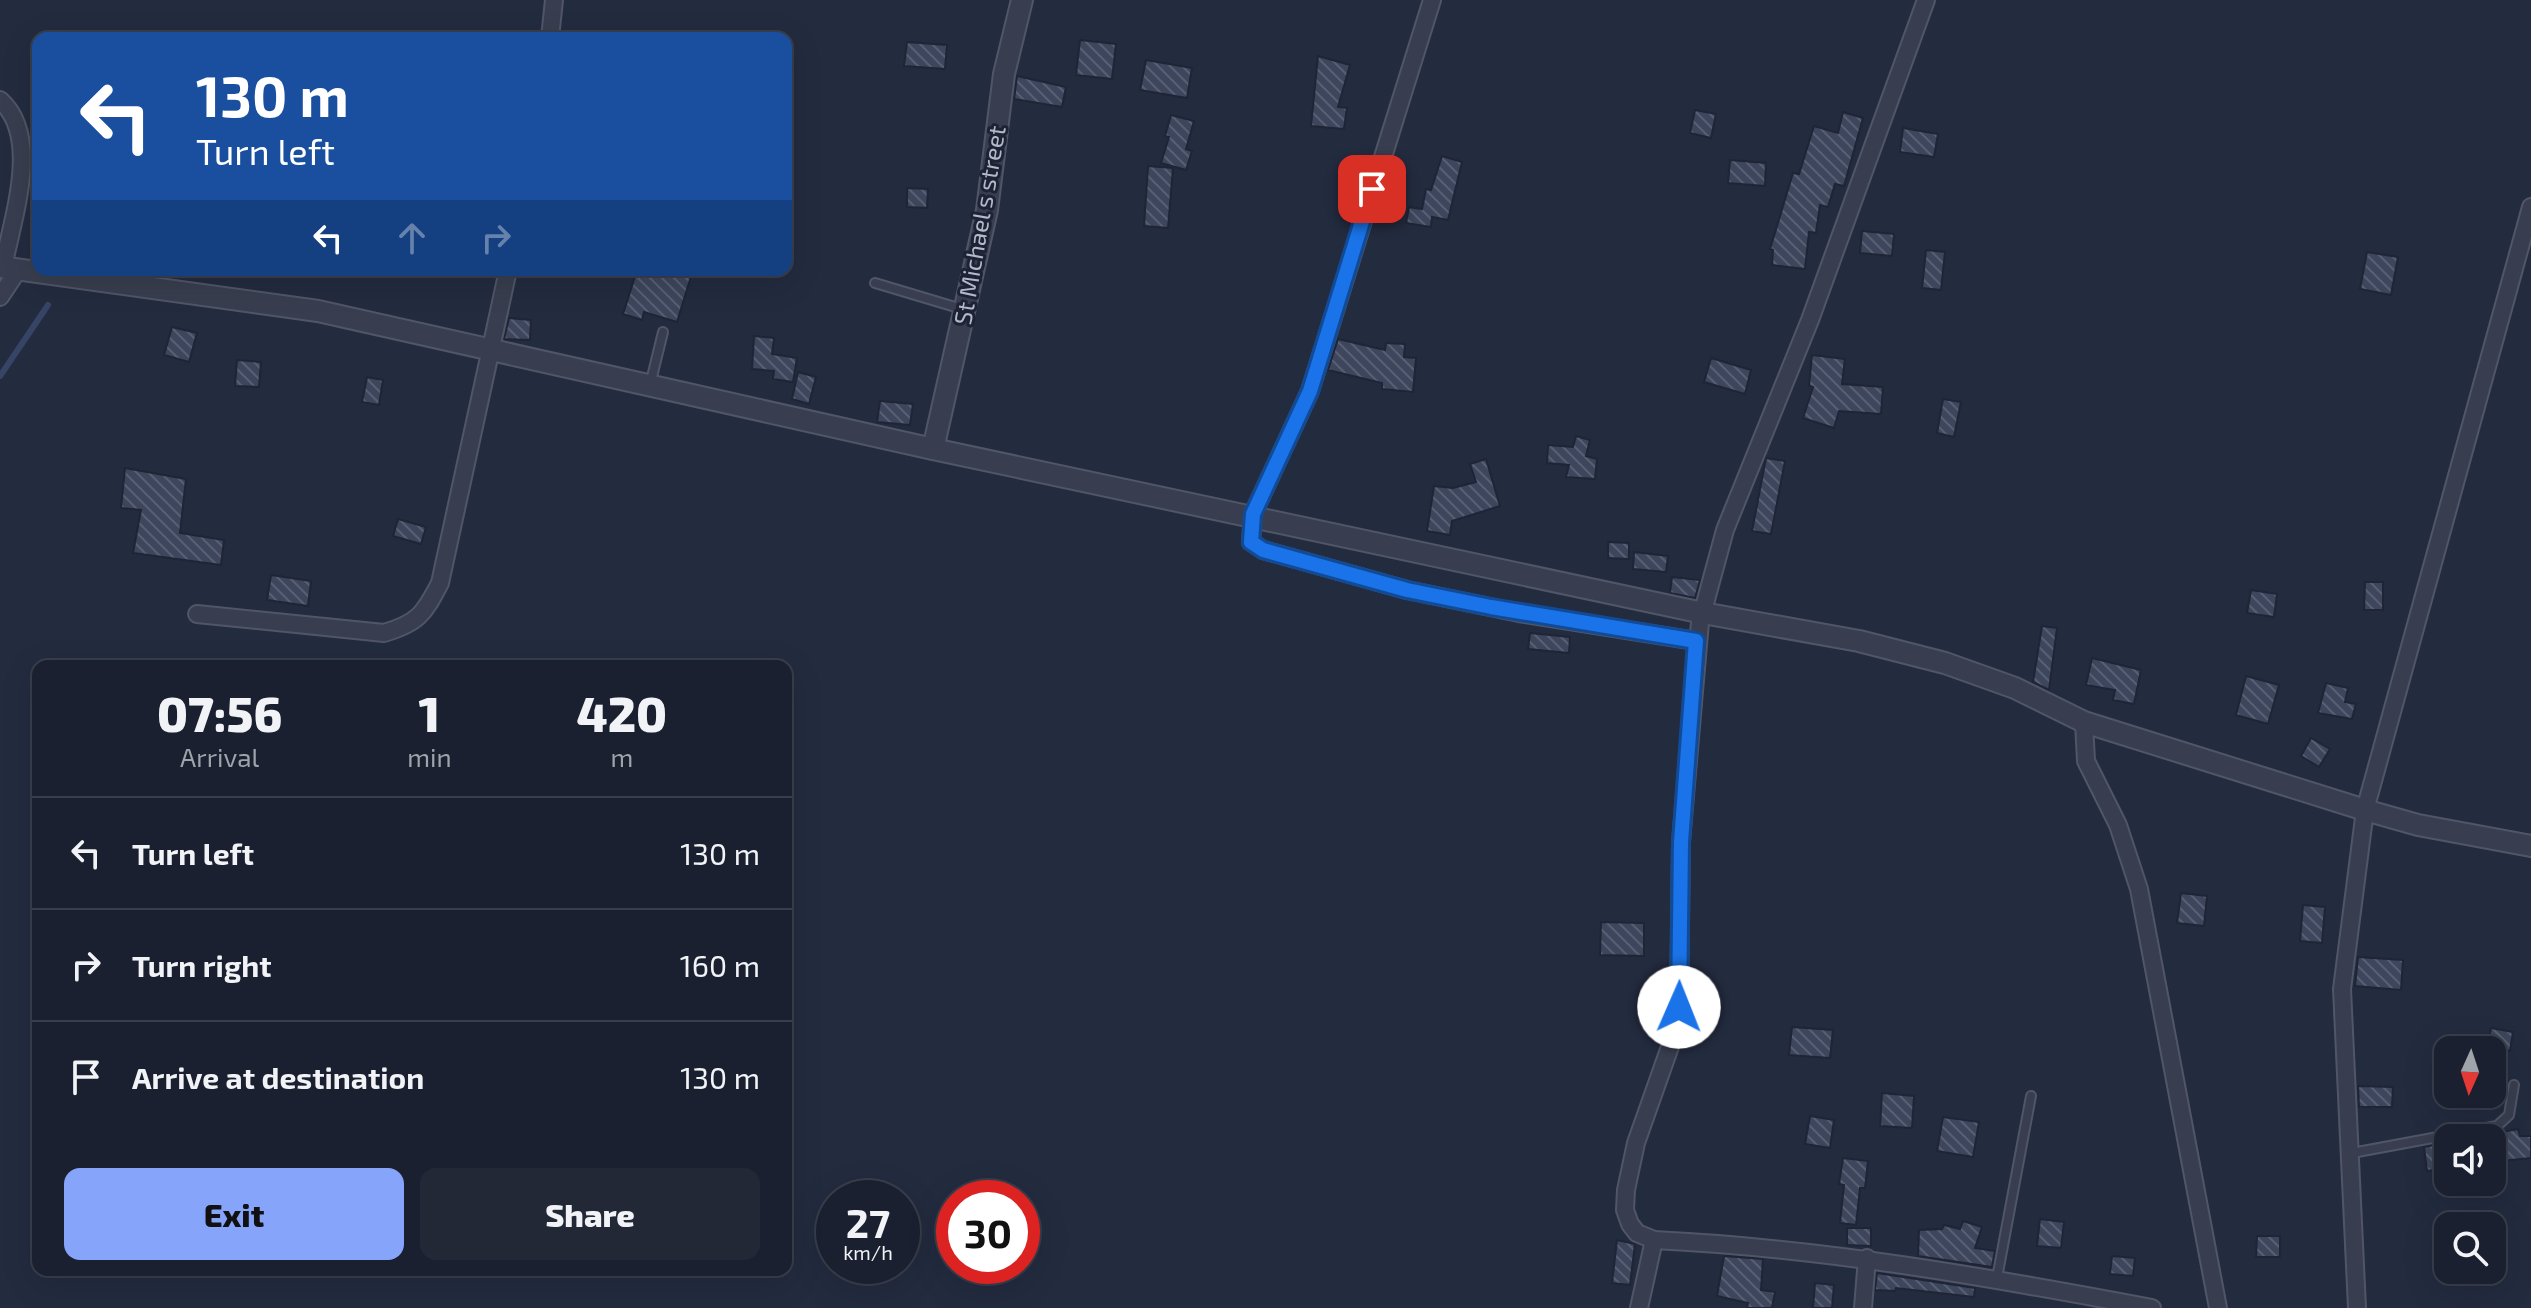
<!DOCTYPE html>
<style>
:root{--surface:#1a202f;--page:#232837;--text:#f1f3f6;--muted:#9fa3aa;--line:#383e4b;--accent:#87a4fb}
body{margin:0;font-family:"Exo 2",sans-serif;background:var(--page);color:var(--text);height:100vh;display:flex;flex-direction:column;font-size:30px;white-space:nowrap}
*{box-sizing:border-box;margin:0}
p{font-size:26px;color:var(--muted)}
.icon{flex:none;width:44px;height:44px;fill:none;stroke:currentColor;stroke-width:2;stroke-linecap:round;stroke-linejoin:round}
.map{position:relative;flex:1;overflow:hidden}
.side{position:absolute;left:32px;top:660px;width:760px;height:616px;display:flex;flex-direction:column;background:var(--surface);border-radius:16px;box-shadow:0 8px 32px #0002,0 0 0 2px var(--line)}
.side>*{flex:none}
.top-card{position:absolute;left:32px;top:32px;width:760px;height:244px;border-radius:16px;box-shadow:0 8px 32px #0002,0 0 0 2px var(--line);background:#1a4fa0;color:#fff;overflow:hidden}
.needle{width:52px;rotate:183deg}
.fabs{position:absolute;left:2434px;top:1036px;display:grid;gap:16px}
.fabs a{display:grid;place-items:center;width:72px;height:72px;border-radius:16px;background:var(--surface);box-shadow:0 8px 32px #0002,0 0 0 2px var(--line);font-size:40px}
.speed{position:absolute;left:816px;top:1180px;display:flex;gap:16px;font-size:40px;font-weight:700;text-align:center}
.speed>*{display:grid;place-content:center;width:104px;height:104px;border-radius:50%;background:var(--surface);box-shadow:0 8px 32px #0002,0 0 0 2px var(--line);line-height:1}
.speed small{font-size:20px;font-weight:400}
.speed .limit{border:12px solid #d22;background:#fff;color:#111}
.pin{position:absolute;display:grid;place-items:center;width:68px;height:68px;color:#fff;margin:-34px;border-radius:16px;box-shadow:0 4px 12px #0006}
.me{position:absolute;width:88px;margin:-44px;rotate:1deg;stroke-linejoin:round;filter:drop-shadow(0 0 6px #0008)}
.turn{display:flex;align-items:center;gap:28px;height:168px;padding:0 32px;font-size:36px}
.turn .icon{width:104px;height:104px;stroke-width:2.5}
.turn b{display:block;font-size:56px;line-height:68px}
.lanes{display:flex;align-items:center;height:76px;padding:0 32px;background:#0003;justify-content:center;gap:40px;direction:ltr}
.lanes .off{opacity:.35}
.eta{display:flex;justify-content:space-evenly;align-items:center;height:136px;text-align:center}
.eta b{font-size:48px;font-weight:800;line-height:56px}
.action{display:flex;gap:16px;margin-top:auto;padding:16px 32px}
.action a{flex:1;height:92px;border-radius:16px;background:var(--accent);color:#111;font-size:32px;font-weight:800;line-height:92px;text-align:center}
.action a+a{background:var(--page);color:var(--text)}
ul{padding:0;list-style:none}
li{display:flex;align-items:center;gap:24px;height:112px;padding:0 32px;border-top:2px solid var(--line)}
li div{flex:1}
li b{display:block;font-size:30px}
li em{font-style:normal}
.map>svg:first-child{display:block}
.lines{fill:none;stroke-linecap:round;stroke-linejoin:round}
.stream{stroke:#374466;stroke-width:6}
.building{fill:url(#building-back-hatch);stroke:#1f2536;stroke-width:2}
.service-casing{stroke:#505667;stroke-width:12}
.minor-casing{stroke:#505667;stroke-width:20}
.tertiary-casing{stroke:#505667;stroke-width:24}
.service{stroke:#383e4f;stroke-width:8}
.minor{stroke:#383e4f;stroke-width:16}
.tertiary{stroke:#383e4f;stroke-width:20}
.route-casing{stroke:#114b97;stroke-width:20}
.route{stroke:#1a73e8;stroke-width:14}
.labels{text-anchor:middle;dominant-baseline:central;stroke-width:6;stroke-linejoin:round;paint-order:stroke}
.street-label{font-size:24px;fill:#b4b9ca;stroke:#1d2334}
</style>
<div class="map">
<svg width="2531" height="1308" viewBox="0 0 2531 1308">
<defs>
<pattern id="building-back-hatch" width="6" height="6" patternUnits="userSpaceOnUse" patternTransform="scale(2)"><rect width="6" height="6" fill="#3d465c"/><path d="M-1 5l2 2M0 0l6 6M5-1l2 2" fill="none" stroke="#575f72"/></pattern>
</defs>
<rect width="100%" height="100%" fill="#232b3f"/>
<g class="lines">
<path class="stream" d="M0 376 48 305"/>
</g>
<g class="building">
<path d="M1080 40 1116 44 1112 79 1076 75Z"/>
<path d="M907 42 947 45 945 69 904 66Z"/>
<path d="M1318 56 1350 65 1338 107 1347 108 1344 129 1311 126Z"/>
<path d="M1146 60 1192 68 1187 98 1140 90Z"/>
<path d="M1017 76 1066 87 1062 107 1014 99Z"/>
<path d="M1695 110 1716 114 1711 138 1690 133Z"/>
<path d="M1843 112 1863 118 1844 186 1835 184 1828 207 1820 205 1816 233 1809 232 1805 269 1772 265 1773 250 1770 249 1793 173 1799 174 1814 126 1838 133Z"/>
<path d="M1171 115 1194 121 1186 149 1192 151 1186 170 1161 163 1169 137 1165 136Z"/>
<path d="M1903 128 1938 134 1934 157 1900 152Z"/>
<path d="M1442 156 1462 162 1448 220 1432 217 1431 227 1406 223 1409 207 1422 209 1426 189 1431 190Z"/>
<path d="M1730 160 1766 163 1765 186 1728 183Z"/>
<path d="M1148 166 1173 168 1168 228 1144 226Z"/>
<path d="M907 188 928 189 927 208 907 207Z"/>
<path d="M1862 231 1894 234 1892 256 1860 253Z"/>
<path d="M1926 250 1945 252 1941 290 1922 288Z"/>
<path d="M2367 252 2398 257 2391 295 2360 289Z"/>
<path d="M637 270 664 274 665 270H693L677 322 644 312 642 320 623 314Z"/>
<path d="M509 318 531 320 530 340 504 339Z"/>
<path d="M172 327 197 333 189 362 164 355Z"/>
<path d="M754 336 774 338 772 354 797 358 793 382 773 379 774 371 752 369Z"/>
<path d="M1338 339 1385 350 1386 343 1405 344 1404 357 1416 358 1413 392 1382 389V383L1328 370Z"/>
<path d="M1812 355 1845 359 1842 384 1883 387 1881 414 1839 411 1834 428 1803 418 1813 387 1809 386Z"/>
<path d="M1711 358 1751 370 1745 394 1704 382Z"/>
<path d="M237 360 261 362 259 387 235 386Z"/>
<path d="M798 372 816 377 809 404 792 399Z"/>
<path d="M367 377 383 380 379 405 362 402Z"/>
<path d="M1943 399 1961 402 1954 437 1937 433Z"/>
<path d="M880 401 913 404 910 425 877 422Z"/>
<path d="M1576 436 1590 440 1586 456 1597 459 1595 479 1566 477 1569 465 1547 463 1548 445 1573 447Z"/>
<path d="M1766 458 1785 461 1771 534 1752 531Z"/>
<path d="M1486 459 1500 506 1452 521 1450 535 1427 531 1434 486 1453 488 1476 482 1470 464Z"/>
<path d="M125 468 186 479 180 533 224 540 221 565 133 553 141 510 121 508Z"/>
<path d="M398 519 426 527 421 544 393 536Z"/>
<path d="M1608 542 1629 543V559L1608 558Z"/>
<path d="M1634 552 1668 556 1666 572 1633 569Z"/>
<path d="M271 575 311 581 308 606 267 600Z"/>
<path d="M1672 577 1700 580 1695 598 1670 593Z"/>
<path d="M2365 582H2383V610H2364Z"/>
<path d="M2251 590 2277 594 2274 617 2247 613Z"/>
<path d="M2042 626 2057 628 2049 690 2033 682Z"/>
<path d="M1530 633 1570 637 1569 653 1528 649Z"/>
<path d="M2092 658 2141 670 2134 704 2113 700 2115 690 2086 685Z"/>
<path d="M2246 676 2279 685 2268 724 2236 715Z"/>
<path d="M2326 683 2348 688 2345 702 2356 704 2352 719 2318 713Z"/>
<path d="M2311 738 2330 749 2319 767 2301 756Z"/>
<path d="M2181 893 2207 896 2204 926 2177 923Z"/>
<path d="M2303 905 2325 907 2322 943 2300 941Z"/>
<path d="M1601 922 1644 923V956L1600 955Z"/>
<path d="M2358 957 2403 960 2401 990 2355 986Z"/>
<path d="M1792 1027 1833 1030 1830 1058 1789 1055Z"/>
<path d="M2491 1028 2513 1032 2510 1051 2487 1047Z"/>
<path d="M2358 1086 2393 1087 2392 1107H2359Z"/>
<path d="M1882 1093 1914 1096 1912 1128 1880 1126Z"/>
<path d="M1810 1116 1834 1120 1830 1148 1805 1144Z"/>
<path d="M1943 1117 1979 1122 1973 1157 1937 1151Z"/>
<path d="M2518 1129 2520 1136H2531V1158L2492 1162V1134Z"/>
<path d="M2448 1142V1168L2427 1171 2424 1147Z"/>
<path d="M1843 1158 1868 1161 1865 1188H1860L1856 1225 1840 1223 1844 1185 1839 1184Z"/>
<path d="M2040 1219 2064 1222 2061 1248 2037 1246Z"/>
<path d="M1963 1221 1982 1227 1975 1248 1995 1251 1992 1267 1918 1256 1919 1230 1942 1229 1944 1225 1960 1229Z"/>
<path d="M1847 1228H1871V1246L1847 1245Z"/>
<path d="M2257 1236H2280V1257H2256Z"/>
<path d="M1617 1240 1635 1244 1630 1285 1612 1283Z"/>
<path d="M1724 1256 1763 1259 1761 1290 1775 1292 1772 1308H1747L1748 1303 1717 1296Z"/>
<path d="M2112 1256 2135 1258 2133 1276 2110 1274Z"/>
<path d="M1877 1273 1975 1288 1974 1297 1896 1288 1895 1291 1875 1290Z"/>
<path d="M1815 1283 1834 1285 1832 1308H1813Z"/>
</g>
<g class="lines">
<defs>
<g id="service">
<path d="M875 283 962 309"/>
<path d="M650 385 663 332"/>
<path d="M2352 1153 2497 1126 2509 1115 2514 1085"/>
<path d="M1997 1278 2031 1096"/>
</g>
<g id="minor">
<path d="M1432 0 1310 391 1253 514 1251 542 1263 550 1407 590 1519 613 1696 641"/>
<path d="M550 38 554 0"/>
<path d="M0 100C42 137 12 219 3 268"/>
<path d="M0 297 18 270"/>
<path d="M197 614 384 633C418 623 424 614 440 583L508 270"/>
<path d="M2084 722 2086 761 2118 825 2139 889 2218 1308"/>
<path d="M1654 1240C1823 1248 1987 1277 2152 1308"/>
<path d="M1639 1308 1654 1240 1637 1233 1630 1224 1625 1210 1626 1190 1636 1143 1672 1041 1679 1007 1681 842 1700 622 1725 530 1810 320 1926 0"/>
<path d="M1863 1308 1867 1258"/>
<path d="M2357 1308 2342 989 2365 810 2531 207"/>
</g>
<g id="tertiary">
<path d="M0 267 318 311 933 449 1703 613 1859 641 1945 663 2015 688 2084 722 2365 810 2418 825 2531 846"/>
<path d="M933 449 987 210 1004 74 1022 0"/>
</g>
</defs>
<use href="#service" class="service-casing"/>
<use href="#minor" class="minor-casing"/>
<use href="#tertiary" class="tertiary-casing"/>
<use href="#service" class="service"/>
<use href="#minor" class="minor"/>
<use href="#tertiary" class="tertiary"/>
</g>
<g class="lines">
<defs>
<path id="route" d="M1372 189 1310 391 1253 514 1251 542 1263 550 1407 590 1491 607 1696 641 1681 842 1679 1007"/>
</defs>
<use href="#route" class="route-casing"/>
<use href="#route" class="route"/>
</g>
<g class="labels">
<g class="street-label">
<text transform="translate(979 225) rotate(-80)">St Michael s street</text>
</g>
</g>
</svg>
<div class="fabs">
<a><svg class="needle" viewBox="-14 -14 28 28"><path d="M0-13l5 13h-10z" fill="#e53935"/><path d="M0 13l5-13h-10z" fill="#9fa3aa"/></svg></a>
<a><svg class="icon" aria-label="sound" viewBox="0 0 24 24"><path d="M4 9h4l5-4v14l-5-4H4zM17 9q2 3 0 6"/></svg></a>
<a><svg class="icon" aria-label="search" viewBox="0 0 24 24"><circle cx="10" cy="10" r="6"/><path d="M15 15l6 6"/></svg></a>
</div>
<div class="speed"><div>27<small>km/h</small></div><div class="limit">30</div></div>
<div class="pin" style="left:1372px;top:189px;background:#d93025"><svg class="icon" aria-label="arrive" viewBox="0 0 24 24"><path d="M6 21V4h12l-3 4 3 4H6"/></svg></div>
<svg class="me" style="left:1679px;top:1007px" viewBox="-20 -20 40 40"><circle r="19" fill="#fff"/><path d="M0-13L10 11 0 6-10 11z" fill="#1a73e8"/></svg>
<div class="top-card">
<div class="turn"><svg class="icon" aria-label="left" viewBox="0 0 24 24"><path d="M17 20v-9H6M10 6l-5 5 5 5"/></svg><div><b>130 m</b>Turn left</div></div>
<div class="lanes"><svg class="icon" aria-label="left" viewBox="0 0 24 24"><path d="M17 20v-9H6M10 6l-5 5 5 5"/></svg><svg class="icon off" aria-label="ahead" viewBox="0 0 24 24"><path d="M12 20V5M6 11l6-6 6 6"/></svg><svg class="icon off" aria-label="right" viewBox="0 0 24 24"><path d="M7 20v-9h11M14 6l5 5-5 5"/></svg></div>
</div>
<section class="side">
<div class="eta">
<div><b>07:56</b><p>Arrival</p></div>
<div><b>1</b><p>min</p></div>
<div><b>420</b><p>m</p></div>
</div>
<ul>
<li><svg class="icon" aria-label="left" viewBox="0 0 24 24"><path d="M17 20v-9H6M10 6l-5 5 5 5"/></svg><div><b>Turn left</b></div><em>130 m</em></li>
<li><svg class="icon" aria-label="right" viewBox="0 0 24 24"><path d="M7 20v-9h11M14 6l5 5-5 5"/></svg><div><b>Turn right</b></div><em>160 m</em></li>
<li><svg class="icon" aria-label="arrive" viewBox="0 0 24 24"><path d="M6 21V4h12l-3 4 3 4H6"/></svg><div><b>Arrive at destination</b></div><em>130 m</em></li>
</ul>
<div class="action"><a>Exit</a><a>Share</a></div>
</section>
</div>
